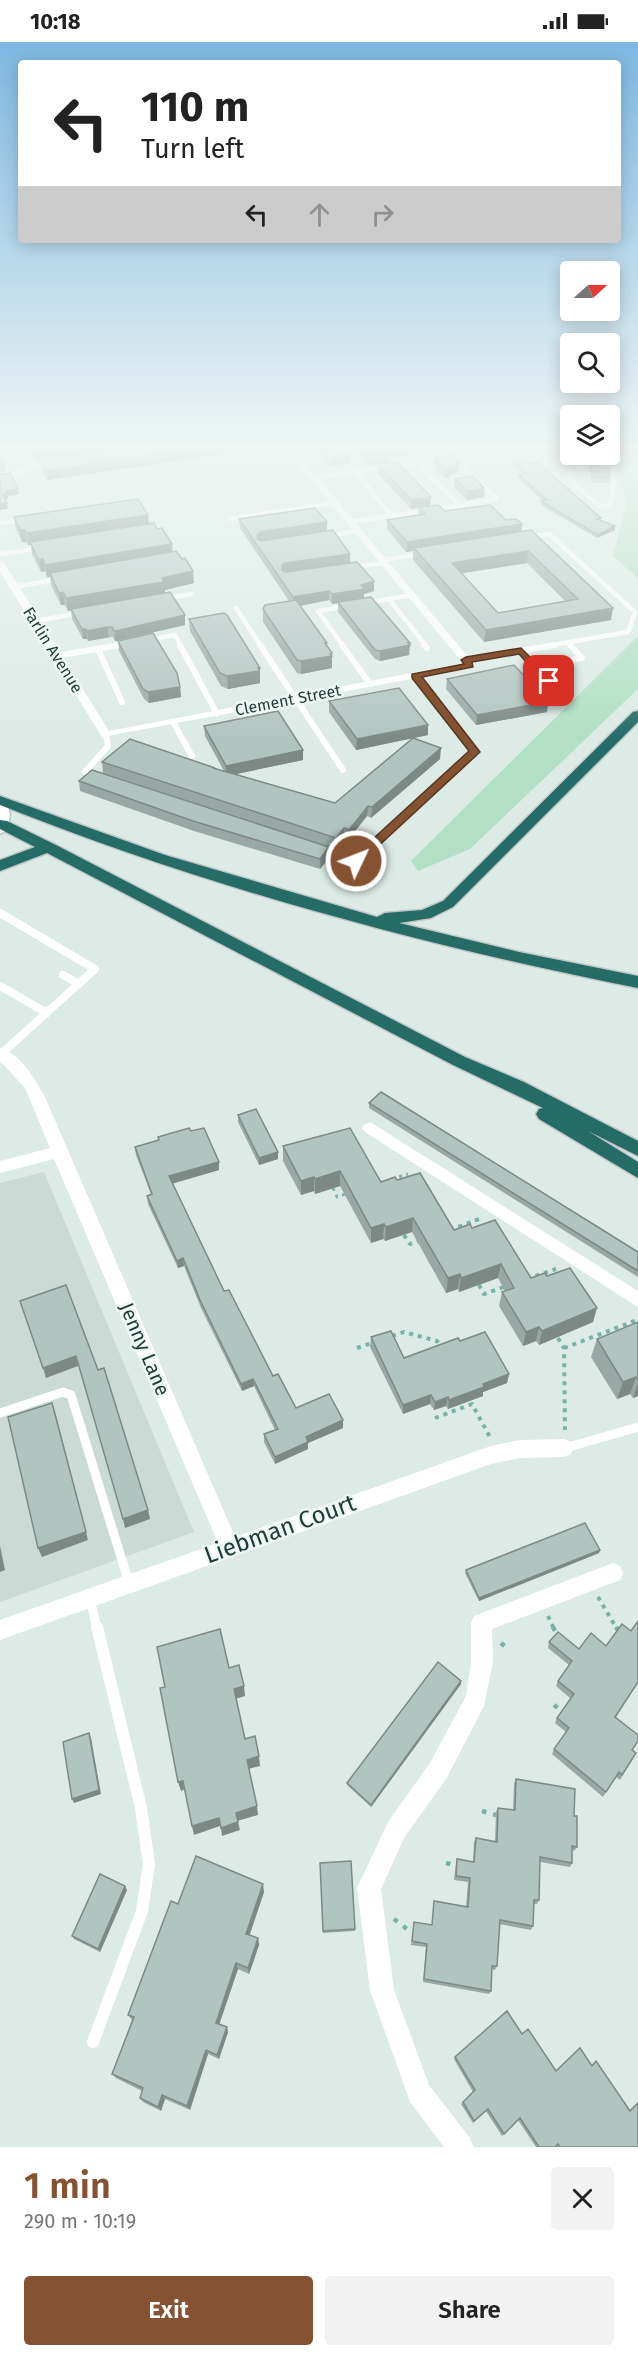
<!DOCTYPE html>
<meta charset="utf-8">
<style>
:root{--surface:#fff;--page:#f2f2f2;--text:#222;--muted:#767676;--accent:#855332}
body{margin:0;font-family:"Fira Sans",sans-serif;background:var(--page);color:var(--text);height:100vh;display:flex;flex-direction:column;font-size:22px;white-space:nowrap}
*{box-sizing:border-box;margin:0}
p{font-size:20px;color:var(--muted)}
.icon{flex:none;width:33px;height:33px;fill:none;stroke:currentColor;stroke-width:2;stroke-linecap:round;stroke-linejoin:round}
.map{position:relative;height:2105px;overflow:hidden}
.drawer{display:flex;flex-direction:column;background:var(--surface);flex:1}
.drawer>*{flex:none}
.banner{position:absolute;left:18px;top:18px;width:603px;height:183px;border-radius:6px;box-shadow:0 3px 15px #0003;background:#fff;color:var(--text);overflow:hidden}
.needle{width:39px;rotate:69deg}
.controls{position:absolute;left:560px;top:219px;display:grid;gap:12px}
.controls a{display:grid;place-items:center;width:60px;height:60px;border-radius:6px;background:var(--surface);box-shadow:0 3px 15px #0003;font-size:30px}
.pin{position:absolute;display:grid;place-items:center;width:51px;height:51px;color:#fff;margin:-26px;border-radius:12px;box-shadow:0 3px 9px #0006}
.me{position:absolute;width:66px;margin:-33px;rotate:47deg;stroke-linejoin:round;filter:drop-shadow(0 0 4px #0008)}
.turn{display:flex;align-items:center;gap:21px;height:126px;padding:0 24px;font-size:27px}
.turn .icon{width:78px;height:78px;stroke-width:2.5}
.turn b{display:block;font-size:42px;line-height:51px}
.lanes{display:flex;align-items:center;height:57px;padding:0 24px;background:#0003;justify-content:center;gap:30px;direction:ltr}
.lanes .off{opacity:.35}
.round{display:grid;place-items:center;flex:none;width:63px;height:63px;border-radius:6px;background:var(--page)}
.summary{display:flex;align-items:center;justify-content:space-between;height:102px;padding:0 24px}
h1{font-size:36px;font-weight:600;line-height:45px;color:var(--accent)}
.cta{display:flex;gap:12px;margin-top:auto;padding:12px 24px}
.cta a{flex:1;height:69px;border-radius:6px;background:var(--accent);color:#fff;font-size:24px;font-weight:600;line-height:69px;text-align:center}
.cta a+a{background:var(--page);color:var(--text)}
.status{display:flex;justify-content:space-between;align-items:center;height:42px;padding:0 30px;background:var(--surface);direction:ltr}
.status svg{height:16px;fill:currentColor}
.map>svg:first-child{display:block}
.built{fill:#cadad5}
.green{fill:#b2dfc5}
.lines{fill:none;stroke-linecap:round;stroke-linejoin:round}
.secondary-casing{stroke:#aeccc5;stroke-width:3}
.motorway-casing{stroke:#c0c8c7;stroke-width:3}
.path-far2{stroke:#79b2a8;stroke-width:3;stroke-dasharray:3 4.5;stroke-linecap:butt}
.path-far1{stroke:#79b2a8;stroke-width:4;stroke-dasharray:4 5;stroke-linecap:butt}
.path{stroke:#79b2a8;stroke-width:4.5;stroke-dasharray:4.5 7;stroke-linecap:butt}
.service-far4{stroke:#fff;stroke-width:4.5}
.service-far3{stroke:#fff;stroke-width:6}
.service-far2{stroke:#fff;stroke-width:8}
.service-far1{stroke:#fff;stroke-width:9}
.service{stroke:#fff;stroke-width:12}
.minor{fill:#fff;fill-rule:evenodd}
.secondary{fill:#fff;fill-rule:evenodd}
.motorway{fill:#256b66;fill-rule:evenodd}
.wall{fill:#98a9a5;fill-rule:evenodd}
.shaded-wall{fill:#7c8a86}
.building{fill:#b1c5c0;stroke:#7c8a86;stroke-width:1.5;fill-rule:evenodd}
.route{fill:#855332;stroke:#563620;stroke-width:1.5}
.labels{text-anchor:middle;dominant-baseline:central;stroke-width:5;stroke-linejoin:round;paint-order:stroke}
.far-street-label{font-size:16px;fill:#1d3b37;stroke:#edf7f3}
.street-label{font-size:20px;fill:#1d3b37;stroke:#edf7f3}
.near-street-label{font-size:24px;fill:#1d3b37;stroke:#edf7f3}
</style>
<div class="status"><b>10:18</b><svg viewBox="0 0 49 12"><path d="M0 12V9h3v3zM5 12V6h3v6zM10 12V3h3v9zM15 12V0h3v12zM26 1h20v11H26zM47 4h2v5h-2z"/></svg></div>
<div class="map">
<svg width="638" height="2105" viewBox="0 0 638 2105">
<rect width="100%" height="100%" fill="#dcebe6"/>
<path class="built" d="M44 1130 194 1490 0 1560V1141Z"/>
<g class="green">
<path d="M613 404H638V536L613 514 627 460Z"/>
<path d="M638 594V647L470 807 418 829 411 819Z"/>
</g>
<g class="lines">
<defs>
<path id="secondary" d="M0 754 7 758 10 774 7 788 0 792Z"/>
<g id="motorway">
<path d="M638 669V680L453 865 431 876 399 881 519 910 638 934V946C421 903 206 845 0 763V754L165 813 377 875 385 871 422 868 443 859 633 670Z"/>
<path d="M0 778 7 779 56 803 465 1015 524 1040 638 1099V1114L588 1089 638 1120V1136L539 1077 536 1072 539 1067 543 1066 453 1023 47 811 0 829V818L35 805 0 787Z"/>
</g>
</defs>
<use href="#secondary" class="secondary-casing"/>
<use href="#motorway" class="motorway-casing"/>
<g class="path-far2">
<path d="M392 1137 408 1132"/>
<path d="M333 1146 337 1155 346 1152"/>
<path d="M475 1179 479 1177"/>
</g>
<g class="path-far1">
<path d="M450 1188 479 1177"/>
<path d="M404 1193 410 1202 421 1198"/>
<path d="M527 1237 556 1227"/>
<path d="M479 1243 484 1252 507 1244"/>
<path d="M392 1294 404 1290 437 1299 440 1305"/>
<path d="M558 1296 564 1306 565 1388"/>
<path d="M357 1306 372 1301"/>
<path d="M564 1306 637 1278"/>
<path d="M435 1376 472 1362 491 1397"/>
<path d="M598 1555 617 1587"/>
<path d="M548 1574 554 1587"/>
</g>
<g class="path">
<path d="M553 1585 558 1595"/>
<path d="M616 1585 618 1588"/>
<path d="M501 1601 509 1608"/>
<path d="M554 1663 563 1670"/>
<path d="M482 1769 496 1773"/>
<path d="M446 1821 455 1823"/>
<path d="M394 1877 407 1887H413"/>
</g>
<g class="service-far4">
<path d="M602 412C616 429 615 442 610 463L601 465 576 444 568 432 582 425 609 422"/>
<path d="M417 421 455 417 497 457 460 464"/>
<path d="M355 430 392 474"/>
<path d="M313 436 417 421 460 464 350 480"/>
<path d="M229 477 334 461"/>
<path d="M0 481 23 478"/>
<path d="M327 494 358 489"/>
<path d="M529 495 549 492 635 570 628 590 546 604"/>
<path d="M0 512 40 506"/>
<path d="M382 518 422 512"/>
<path d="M353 525 384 521"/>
<path d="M14 545 60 537"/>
<path d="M163 557 191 552"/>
<path d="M389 557 426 604"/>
<path d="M366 561 412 553"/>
<path d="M236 566 261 604"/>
<path d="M35 579 81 571"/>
<path d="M149 598 175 593 181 604"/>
<path d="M568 600 572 604"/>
<path d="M111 604 128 601"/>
<path d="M343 604 318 569 348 564"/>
</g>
<g class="service-far3">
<path d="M180 603 217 672"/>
<path d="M260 603 343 728"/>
<path d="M342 603 370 642"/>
<path d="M424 603 427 606"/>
<path d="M98 607 122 660"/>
<path d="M521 608 536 625 582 616 570 603"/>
<path d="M56 614 119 603"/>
<path d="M466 618 555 603"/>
<path d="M536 625 562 653"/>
<path d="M173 680 192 714"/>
<path d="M97 734 85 730 108 704 106 693"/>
<path d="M320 807 356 819 474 710 416 634"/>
</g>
<g class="service-far2">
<path d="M0 871 95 927 1 1012"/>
<path d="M63 933 79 942"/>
<path d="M0 944 47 971"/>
</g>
<g class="service-far1">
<path d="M0 1371 63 1350 71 1353 129 1541"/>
<path d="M565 1406 638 1385"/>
<path d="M90 1557 97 1587"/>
</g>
<path class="service" d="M93 2000 142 1869 149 1822 141 1766 97 1585"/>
<g class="minor">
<path d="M283 404H291L475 623 470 626 102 695 0 530V519L5 522 109 689 463 621Z"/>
<path d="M61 418 65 420 64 422 28 427 22 433 0 436V432L16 429 26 423Z"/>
<path d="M0 1006C21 1012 35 1037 45 1055L235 1495 491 1404 520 1398 564 1397 571 1400 573 1406 571 1412 564 1415 520 1416 491 1422 0 1598V1578L218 1501 54 1117 0 1131V1119L50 1106 25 1046 0 1019Z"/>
<path d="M370 1080 638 1249V1265L365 1090 362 1086 365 1082Z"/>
<path d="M613 1521 620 1524 623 1531 620 1538 492 1587 493 1620 484 1664 446 1737 404 1796 381 1847 394 1948 429 2043 470 2096 474 2105H444L410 2060 370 1948 357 1846 388 1780 430 1721 466 1654 471 1620V1581L474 1574Z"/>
</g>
<use href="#secondary" class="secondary"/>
<use href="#motorway" class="motorway"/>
</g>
<g class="wall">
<path d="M29 404H263V406L47 438 41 427 40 419H36L29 407Z"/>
<path d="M314 404H342L350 421 331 424Z"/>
<path d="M359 404H382L389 412V421L370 423 359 411Z"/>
<path d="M385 404H414V412L395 415Z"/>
<path d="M467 404H517L504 415 497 408 488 413 467 406Z"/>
<path d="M434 417 459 429 445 437 434 425Z"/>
<path d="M515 420 601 479 615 484V488L597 496 541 463V459H543L518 436 519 433 523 432 514 424Z"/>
<path d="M378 422 430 464 445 469 506 478 522 482 521 489 611 578 484 600 413 518V509L406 510 387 487V478L418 473 419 465 411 467 377 431ZM527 521 566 560 498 571 462 531Z"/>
<path d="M590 423 610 435 609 441H592L590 429Z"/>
<path d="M455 437 484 446V455L467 458 454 446Z"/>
<path d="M148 473 149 482 157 487 172 502V510L194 541 165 548V551L185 583 115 599 113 595 88 599 87 597H83L72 577 71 568 68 569 65 563H61L51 543 50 535H47L45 529 41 530 32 512 31 503H28L27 500H22L16 487 14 475Z"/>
<path d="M239 477 327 489 350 521 374 549 364 552V556L410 601 409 613 380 619 375 617 338 570V561L332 562 329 558 300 564 327 601V605L332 624V626L301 632 297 631 263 580V567L289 559 240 486Z"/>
<path d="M189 577 260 626V641L228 647 221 644 190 589Z"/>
<path d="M118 599 180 645 181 655 149 661 144 657 119 609Z"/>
<path d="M447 637 548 660 547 670 476 683 446 647Z"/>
<path d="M329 659 428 693 356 708 329 670Z"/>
<path d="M204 684 303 708V718L235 732 335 761 440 717 371 776 367 774 348 798 344 797 336 807 103 731 102 720 215 726V727L224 729 205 694Z"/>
<path d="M79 739 329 805V816L320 827 194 789 80 749Z"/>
<path d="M369 1061 638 1210V1235L369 1066Z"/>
<path d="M238 1073 278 1110V1117L259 1123 238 1080Z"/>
<path d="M191 1089 219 1128 172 1142 224 1249 273 1334 296 1366 343 1378V1386L308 1401V1407L275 1422 264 1400V1392L275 1388 254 1344 242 1349 201 1266 184 1224 178 1226 148 1162 147 1154 151 1152 136 1113 135 1105 158 1098V1095Z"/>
<path d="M283 1104 381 1140 397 1138 454 1188 472 1186 531 1236 547 1234 593 1280 539 1303 536 1299 523 1304 499 1264 502 1250 505 1249 498 1236 459 1250 458 1247 446 1251 412 1190 385 1199 383 1197 371 1201 340 1144 315 1152 314 1149 301 1153 283 1119Z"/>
<path d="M638 1280V1354L633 1356 630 1352 617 1357 591 1315 597 1297Z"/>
<path d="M371 1295 404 1316 460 1299 509 1332 507 1341 483 1350V1354L448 1367 446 1364 434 1368 430 1362 403 1372 370 1305Z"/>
<path d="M600 1508 599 1511 479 1559 465 1531 466 1528Z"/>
<path d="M549 1600 579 1607 638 1641 616 1675 633 1708 636 1711 620 1738 616 1735 603 1755 552 1712 554 1707 566 1690 555 1681 557 1676 570 1656 556 1644 558 1639 569 1623 548 1606Z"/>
<path d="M461 1639V1642L371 1765 347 1743V1741Z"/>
<path d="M516 1737 574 1774 577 1805 574 1809 572 1808V1821L570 1825 540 1820 539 1858 537 1862H534L533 1884 531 1888 499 1882 497 1924 495 1928 492 1927 491 1949 489 1952 423 1940 426 1905 411 1903 414 1880 432 1883 434 1859 466 1865 468 1840 454 1838 456 1821 457 1817 473 1820 474 1800 476 1796 495 1800 496 1770 498 1766 513 1768 514 1742Z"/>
<path d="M351 1819 355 1889 323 1891 320 1821Z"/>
<path d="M127 1848 100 1910 74 1897 72 1894Z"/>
<path d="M264 1850 249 1893 258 1896 259 1903 249 1932 238 1927 219 1982 228 1990 219 2017 208 2012 190 2068 165 2057 161 2069 143 2060 140 2056 142 2049 116 2036 112 2032 132 1978 128 1973 178 1862Z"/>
<path d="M522 1992 556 2029 591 2024 630 2068 638 2060V2105H556V2104L555 2105H536L518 2078 502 2094 486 2069 473 2081 461 2062 473 2050 454 2017 455 2015Z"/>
</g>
<g class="shaded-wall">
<path d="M77 404H136L36 419 35 410Z"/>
<path d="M218 404H263V406L47 438 46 429Z"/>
<path d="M414 404V412L395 415 396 407Z"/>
<path d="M514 404H517L504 415V412Z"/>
<path d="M497 405V408L488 413V410Z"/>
<path d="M389 412V421L370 423V414Z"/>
<path d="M350 413V421L331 424V415Z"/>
<path d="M460 420 459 429 445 437 446 428Z"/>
<path d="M5 423 6 429 0 430V424Z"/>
<path d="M484 446V455L467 458 468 449Z"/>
<path d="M18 447 19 452 8 454V457L3 458 2 452 6 449Z"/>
<path d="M431 455 430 464 411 467V458Z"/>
<path d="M7 461 8 467 0 468V462Z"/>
<path d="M148 473 149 485 30 500 31 503H28L27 491Z"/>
<path d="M327 480V489L257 502V493L260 490Z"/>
<path d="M522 482 521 492 414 506 413 509 406 510 407 500Z"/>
<path d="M615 484V488L597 496 598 493Z"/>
<path d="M20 488H25L27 500H22Z"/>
<path d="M172 502 173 515 50 531V535H47L45 523Z"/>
<path d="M528 509 527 521 451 533 452 521Z"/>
<path d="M350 512V521L282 533V523L285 521Z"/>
<path d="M43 517 45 529 41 530 39 518Z"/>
<path d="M193 529 194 541 165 548V552L68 569 66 556Z"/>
<path d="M374 539V549L364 552V557L332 562V552Z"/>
<path d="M329 549V558L294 565 293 555Z"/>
<path d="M63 550 65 563H61L59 551Z"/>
<path d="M613 566 611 578 484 600 486 588Z"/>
<path d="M185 573V583L115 599 114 589Z"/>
<path d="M107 585 109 595 88 599 87 589Z"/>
<path d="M82 587H86L87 597H83Z"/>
<path d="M410 601 409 613 380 619V609Z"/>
<path d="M332 611V626L301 632V619Z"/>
<path d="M260 626V641L228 647 227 634Z"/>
<path d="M180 645 181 655 149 661 148 650Z"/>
<path d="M548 660 547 670 476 683 477 673Z"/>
<path d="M428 683V693L356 708 357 697Z"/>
<path d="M441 706 440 717 371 776 372 765Z"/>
<path d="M303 708V718L227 734 226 724Z"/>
<path d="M368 764 367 774 348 798 349 788Z"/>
<path d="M344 786V797L336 807V796Z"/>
<path d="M329 805V816L320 827V817Z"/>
<path d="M278 1110V1117L259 1123V1116Z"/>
<path d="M219 1120V1128L170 1142 169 1134Z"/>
<path d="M340 1129V1144L315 1152V1137Z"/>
<path d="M314 1135V1149L301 1153V1139Z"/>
<path d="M413 1176 412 1190 385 1199 386 1185Z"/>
<path d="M384 1182 383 1197 371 1201V1186Z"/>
<path d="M183 1216 184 1224 178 1226 177 1219Z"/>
<path d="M501 1222 498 1236 459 1250 461 1236Z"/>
<path d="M460 1232 458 1247 446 1251 448 1236Z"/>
<path d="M597 1266 593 1280 539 1303 542 1289Z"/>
<path d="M539 1285 536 1299 523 1304 526 1290Z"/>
<path d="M76 1314 78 1324 46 1336 43 1326Z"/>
<path d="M509 1332 507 1341 483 1350V1354L448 1367 449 1358 483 1342Z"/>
<path d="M636 1335 630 1352 617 1357 623 1340Z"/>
<path d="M253 1337 254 1344 242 1349 241 1342Z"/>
<path d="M638 1341V1354L633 1356Z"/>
<path d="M431 1353 430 1362 403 1372V1363Z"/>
<path d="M448 1355 446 1364 434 1368 435 1360Z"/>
<path d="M55 1370 88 1498 42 1515 38 1506Z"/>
<path d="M343 1378V1386L308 1401V1407L275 1422V1415L306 1395Z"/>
<path d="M148 1468 150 1477 125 1486 123 1477Z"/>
<path d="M0 1504 5 1528 0 1530Z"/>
<path d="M600 1508 599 1511 479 1559V1556Z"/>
<path d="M461 1639V1642L371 1765V1763Z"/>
<path d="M244 1644 245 1654 235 1657 234 1647Z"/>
<path d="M89 1691 91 1696 101 1752 74 1761 72 1757Z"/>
<path d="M259 1714 260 1724 248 1727 247 1718Z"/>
<path d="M183 1739 185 1747 181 1749 178 1740Z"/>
<path d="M257 1764 258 1773 237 1779 236 1771Z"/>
<path d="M219 1776 220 1784 194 1793 192 1784Z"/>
<path d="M238 1780 240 1788 222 1794 221 1786Z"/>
<path d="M263 1842 264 1850 248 1898 246 1892Z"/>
<path d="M125 1844 127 1848 100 1910 98 1907Z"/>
<path d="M258 1896 259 1903 249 1932 248 1926Z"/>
<path d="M236 1921 238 1927 218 1986 216 1981Z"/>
<path d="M227 1985 228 1990 219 2017 217 2013Z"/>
<path d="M206 2008 208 2012 190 2068 187 2064Z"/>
<path d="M162 2053 165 2057 161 2069 158 2065Z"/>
</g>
<g class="building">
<path d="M32 404H77L35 410Z"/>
<path d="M131 404H218L46 429 40 418Z"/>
<path d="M321 404H342L350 413 331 415Z"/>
<path d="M361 404H382L389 412 370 414Z"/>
<path d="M393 404H414L396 407Z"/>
<path d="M469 404H514L504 412 497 405 488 410Z"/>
<path d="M0 413 5 423 0 424Z"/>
<path d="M453 413 460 420 446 428 434 417Z"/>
<path d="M397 420 431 455 411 458 378 422Z"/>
<path d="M515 420 538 421 601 476 597 477 615 484 598 493 541 459 547 458 519 433 527 432Z"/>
<path d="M607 421 610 435 593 434 590 423Z"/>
<path d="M10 431 18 447 6 449 7 451 2 452 7 461 0 462V432Z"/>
<path d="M473 434 484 446 468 449 455 437Z"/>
<path d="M138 457 148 473 27 491 25 488H20L14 475Z"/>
<path d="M438 463 445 469 490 463 506 478 516 477 522 482 407 500 387 478 425 472 419 465Z"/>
<path d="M315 466 327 480 260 490 257 493V497L261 499 333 488 350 512 285 521 282 523V528L286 530 357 520 374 539 361 543 365 547 332 552 329 549 293 555 239 477Z"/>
<path d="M154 481 157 487 162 486 172 502 45 523 43 517 39 518 30 500Z"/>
<path d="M531 488 613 566 486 588 414 506ZM528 509 578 557 498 571 452 521Z"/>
<path d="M176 509 182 517 185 516 193 529 162 536 164 540 66 556 63 550 59 551 50 531Z"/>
<path d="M170 550 185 573 120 588 114 589 112 585H107L87 589 86 587H82L71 567Z"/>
<path d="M371 555 410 601H408L410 603 380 609 375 608 338 560Z"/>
<path d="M296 558 327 601H325L332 611 330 612 332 614 301 619 297 618 263 567 265 563Z"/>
<path d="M224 571 227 573 260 626H258L259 629 227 634 220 631 189 577Z"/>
<path d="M153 591 177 631 180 645 148 650 143 647 118 599Z"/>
<path d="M514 623 548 660 477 673 447 637Z"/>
<path d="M399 646 428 683 357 697 329 659Z"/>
<path d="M278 669 303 708 226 724 204 684Z"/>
<path d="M413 696 441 706 372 765 368 764 349 788 344 786 336 796 102 720 130 697 215 726H213L335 761Z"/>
<path d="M92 728 329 805 320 817 193 779 79 739Z"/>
<path d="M381 1050 638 1210V1229L369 1061Z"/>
<path d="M256 1067 278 1110 259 1116 238 1073Z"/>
<path d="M189 1086 191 1089 204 1086 219 1120 169 1134 224 1249 229 1248 273 1334 278 1332 296 1366 329 1352 343 1378 306 1395 308 1400 275 1415 264 1392 278 1387 253 1337 241 1342 200 1258 183 1216 177 1219 147 1154 152 1152 135 1105 159 1098 158 1095Z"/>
<path d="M350 1086 381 1140 395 1135 397 1138 420 1131 454 1188 470 1182 472 1186 495 1178 531 1236 545 1231 547 1234 570 1226 597 1266 542 1289 539 1285 526 1290 502 1250 514 1246 501 1222 461 1236 460 1232 448 1236 413 1176 386 1185 384 1182 371 1186 340 1129 315 1137 314 1135 301 1139 283 1104Z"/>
<path d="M66 1243 98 1328 104 1326 148 1468 123 1477 76 1314 43 1326 20 1259Z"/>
<path d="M638 1280V1338L636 1335 623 1340 597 1297Z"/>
<path d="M391 1289 404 1316 458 1296 460 1299 485 1290 509 1332 483 1342 484 1345 449 1358 448 1355 435 1360 431 1353 403 1363 371 1295Z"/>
<path d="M52 1361 86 1490 38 1506 8 1375Z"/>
<path d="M585 1481 600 1508 479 1556 466 1528Z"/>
<path d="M638 1579V1640L615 1675 638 1693V1699L632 1708 636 1711 622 1733 619 1730 606 1750 554 1707 569 1686 557 1676 574 1652 558 1639 572 1619 549 1600 558 1590 579 1607 591 1591 606 1604 622 1582 631 1589Z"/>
<path d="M220 1587 229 1626 239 1623 244 1644 234 1647 245 1697 255 1694 259 1714 247 1718 257 1764 236 1771 238 1780 221 1786 219 1776 192 1784 183 1739 178 1740 160 1646 165 1645 157 1605Z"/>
<path d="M438 1620 461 1639 371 1763 347 1741Z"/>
<path d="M89 1691 99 1748 72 1757 63 1700Z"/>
<path d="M516 1737 575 1747 574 1774H577V1805L572 1804V1821L540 1815 539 1858H534L533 1884 500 1878 497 1924H492L491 1949 424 1937 427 1902 412 1899 414 1880 432 1883 434 1859 468 1865 470 1836 456 1834 457 1817 474 1820 476 1796 497 1800 498 1766 515 1768Z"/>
<path d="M196 1814 263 1842 246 1892 258 1896 248 1926 236 1921 216 1981 227 1985 217 2013 206 2008 187 2064 162 2053 158 2065 140 2056 143 2046 112 2032 134 1975 128 1973 171 1859 178 1862Z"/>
<path d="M351 1819 355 1887 323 1889 320 1821Z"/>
<path d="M100 1832 125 1844 98 1907 72 1894Z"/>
<path d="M507 1969 522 1992 528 1987 556 2029 580 2006 592 2024 596 2019 630 2069 638 2061V2105H560L558 2102 555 2105H539L520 2076 504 2092 488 2067 474 2079 463 2060 475 2048 455 2015Z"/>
</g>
<linearGradient id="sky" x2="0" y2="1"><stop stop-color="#7db7e1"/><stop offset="0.58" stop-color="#eff6f4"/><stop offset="1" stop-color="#eff6f4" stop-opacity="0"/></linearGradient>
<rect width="638" height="699" fill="url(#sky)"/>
<path class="route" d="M521 606 552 637V641H545L519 612 472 620 473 625 422 635 480 710 360 821H352V816L469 709 412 636V632L464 622 461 618 466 615Z"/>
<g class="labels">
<g class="far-street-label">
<text transform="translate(53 608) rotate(58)">Farlin Avenue</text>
<text transform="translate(288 658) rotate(-11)">Clement Street</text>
</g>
<g class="street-label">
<text transform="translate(145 1307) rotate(67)">Jenny Lane</text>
</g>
<g class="near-street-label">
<text transform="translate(280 1487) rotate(-20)">Liebman Court</text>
</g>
</g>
</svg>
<div class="controls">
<a><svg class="needle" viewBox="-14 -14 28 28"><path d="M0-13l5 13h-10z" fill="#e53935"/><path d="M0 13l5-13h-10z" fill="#767676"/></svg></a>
<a><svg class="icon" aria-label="search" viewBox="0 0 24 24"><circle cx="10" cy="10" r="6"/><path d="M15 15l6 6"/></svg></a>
<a><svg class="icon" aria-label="layers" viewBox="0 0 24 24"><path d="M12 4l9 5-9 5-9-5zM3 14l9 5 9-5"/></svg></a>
</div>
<div class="pin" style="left:549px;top:639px;background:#d93025"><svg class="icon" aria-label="arrive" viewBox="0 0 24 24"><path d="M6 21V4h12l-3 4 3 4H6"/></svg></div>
<svg class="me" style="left:356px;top:819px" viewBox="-20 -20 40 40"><circle r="17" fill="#855332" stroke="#fff" stroke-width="3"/><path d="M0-11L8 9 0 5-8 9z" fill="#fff"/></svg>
<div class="banner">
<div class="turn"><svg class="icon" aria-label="left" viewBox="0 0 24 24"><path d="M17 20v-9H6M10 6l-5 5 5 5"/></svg><div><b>110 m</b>Turn left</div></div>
<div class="lanes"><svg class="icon" aria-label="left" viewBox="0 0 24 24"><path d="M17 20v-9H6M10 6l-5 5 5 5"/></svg><svg class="icon off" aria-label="ahead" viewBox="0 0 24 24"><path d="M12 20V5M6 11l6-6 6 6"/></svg><svg class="icon off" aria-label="right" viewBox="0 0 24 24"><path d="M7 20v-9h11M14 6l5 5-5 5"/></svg></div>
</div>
</div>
<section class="drawer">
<div class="summary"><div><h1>1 min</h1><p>290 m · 10:19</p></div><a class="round"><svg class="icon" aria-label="close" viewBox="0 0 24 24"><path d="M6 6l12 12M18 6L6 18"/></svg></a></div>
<div class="cta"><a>Exit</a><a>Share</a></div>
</section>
